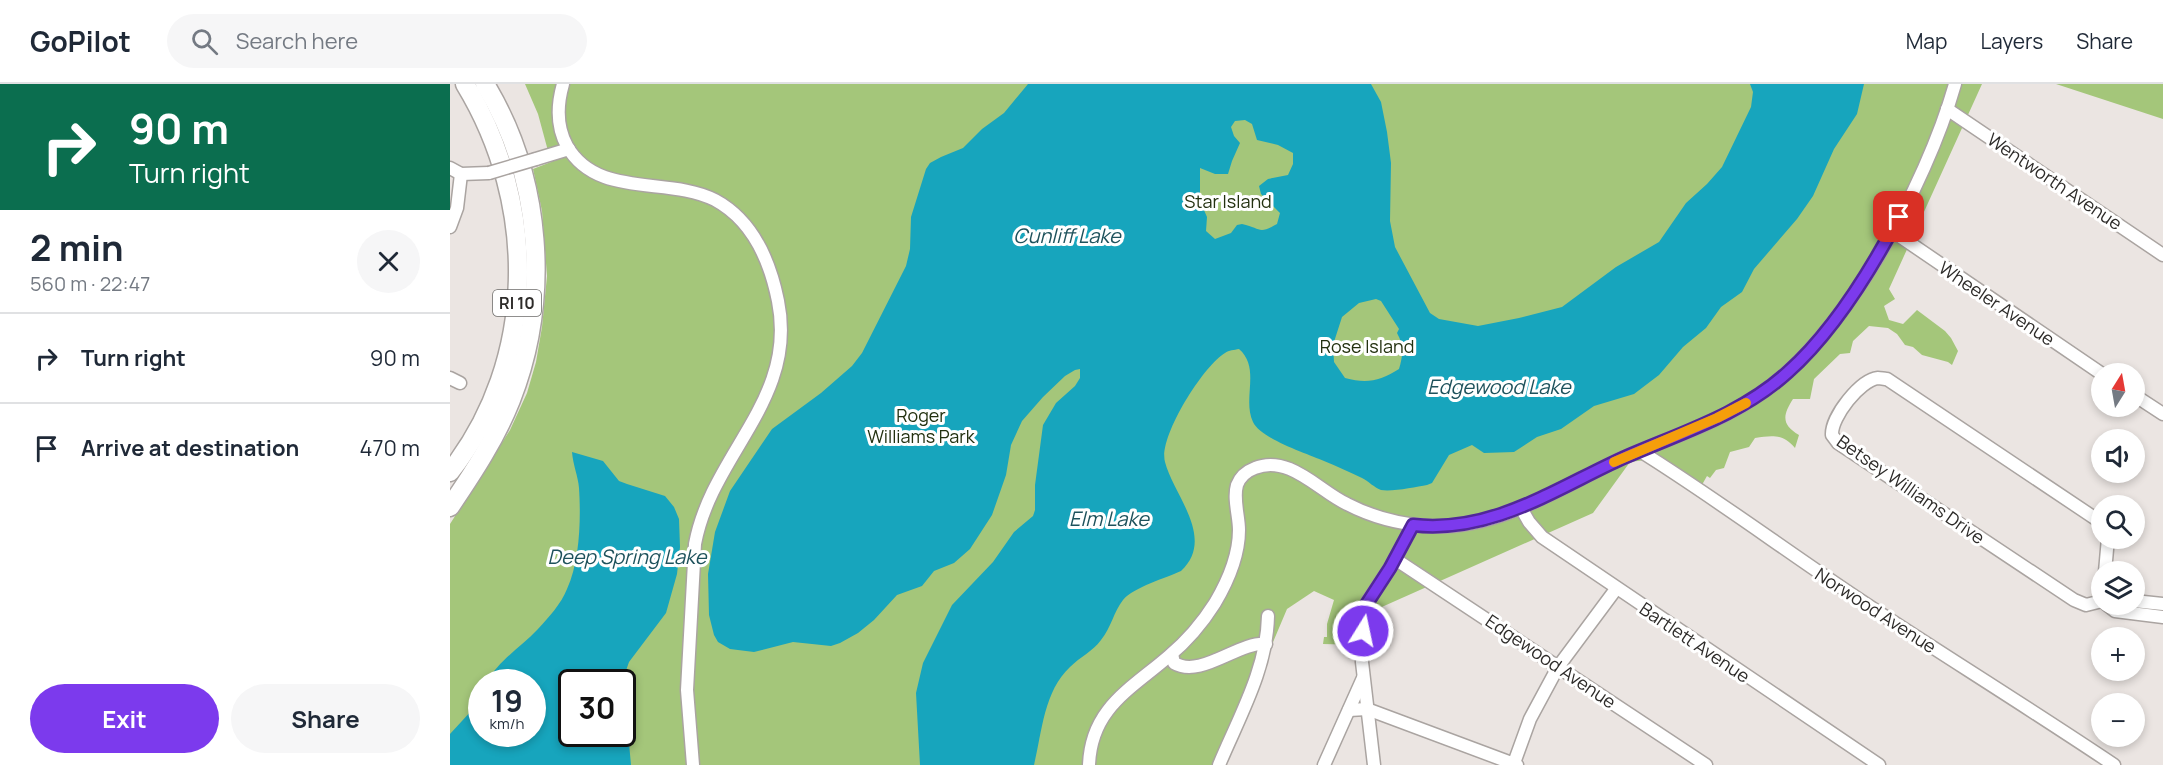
<!DOCTYPE html>
<meta charset="utf-8">
<style>
:root{--surface:#fff;--page:#f6f6f7;--text:#1f2937;--muted:#747a83;--line:#e0e1e3;--accent:#7c3aed}
body{margin:0;font-family:Manrope,sans-serif;background:var(--page);color:var(--text);height:100vh;display:flex;flex-direction:column;font-size:22px;white-space:nowrap}
*{box-sizing:border-box;margin:0}
p{font-size:20px;color:var(--muted)}
.icon{flex:none;width:33px;height:33px;fill:none;stroke:currentColor;stroke-width:2;stroke-linecap:round;stroke-linejoin:round}
.map{position:relative;flex:1;overflow:hidden}
.drawer{display:flex;flex-direction:column;background:var(--surface);width:450px}
.drawer>*{flex:none}
.guide{background:#0b6e4f;color:#fff;overflow:hidden}
.needle{width:39px;rotate:11deg}
.tools{position:absolute;left:1641px;top:279px;display:grid;gap:12px}
.tools a{display:grid;place-items:center;width:54px;height:54px;border-radius:50%;background:var(--surface);box-shadow:0 3px 9px #0003;font-size:30px}
.speed{position:absolute;left:18px;top:585px;display:flex;gap:12px;font-size:30px;font-weight:700;text-align:center}
.speed>*{display:grid;place-content:center;width:78px;height:78px;border-radius:50%;background:var(--surface);box-shadow:0 3px 9px #0003;line-height:1}
.speed small{font-size:15px;font-weight:400}
.speed .limit{border:3px solid #111;border-radius:9px;background:#fff;color:#111}
.pin{position:absolute;display:grid;place-items:center;width:51px;height:51px;color:#fff;margin:-26px;border-radius:12px;box-shadow:0 3px 9px #0006}
.me{position:absolute;width:66px;margin:-33px;rotate:10deg;stroke-linejoin:round;filter:drop-shadow(0 0 4px #0008)}
.turn{display:flex;align-items:center;gap:21px;height:126px;padding:0 30px;font-size:27px}
.turn .icon{width:78px;height:78px;stroke-width:2.5}
.turn b{display:block;font-size:42px;line-height:51px}
.round{display:grid;place-items:center;flex:none;width:63px;height:63px;border-radius:32px;background:var(--page)}
.summary{display:flex;align-items:center;justify-content:space-between;height:102px;padding:0 30px}
h1{font-size:36px;font-weight:700;line-height:45px}
.button{display:flex;gap:12px;margin-top:auto;padding:12px 30px}
.button a{flex:1;height:69px;border-radius:36px;background:var(--accent);color:#fff;font-size:24px;font-weight:700;line-height:69px;text-align:center}
.button a+a{background:var(--page);color:var(--text)}
ul{padding:0;list-style:none}
li{display:flex;align-items:center;gap:18px;height:90px;padding:0 30px;border-top:2px solid var(--line)}
li div{flex:1}
li b{display:block;font-size:22px}
li em{font-style:normal}
header{display:flex;align-items:center;gap:36px;box-sizing:border-box;height:84px;padding:0 30px;background:var(--surface);border-bottom:2px solid var(--line)}
header strong{font-size:28px}
nav{display:flex;gap:33px;margin-inline-start:auto;font-size:21px}
.search{width:420px;height:54px;background:var(--page);display:flex;align-items:center;gap:15px;box-sizing:border-box;padding:0 21px;border-radius:33px;color:var(--muted);font-size:22px}
main{display:flex;flex:1;min-height:0}
.map>svg:first-child{display:block}
.green{fill:#a4c67a;fill-rule:evenodd}
.water{fill:#17a5bd;fill-rule:evenodd}
.lines{fill:none;stroke-linecap:round;stroke-linejoin:round}
.minor-casing{stroke:#aaa4a1;stroke-width:15}
.highway-casing{stroke:#aaa4a1;stroke-width:21}
.minor{stroke:#fff;stroke-width:12}
.highway{stroke:#fff;stroke-width:18}
.minor-bridge-casing{stroke:#aaa4a1;stroke-width:15;stroke-linecap:butt}
.minor-bridge{stroke:#fff;stroke-width:12}
.route-casing{stroke:#51269a;stroke-width:15}
.route{stroke:#7c3aed;stroke-width:10}
.slow{stroke:#f59e0b;stroke-width:10}
.labels{text-anchor:middle;dominant-baseline:central;stroke-width:6;stroke-linejoin:round;paint-order:stroke}
.shield{fill:#fff;stroke:#6c6b69;stroke-width:1.5}
.shield-label{font-size:16px;font-weight:bold;fill:#2d2b29}
.street-label{font-size:18px;fill:#2d2b29;stroke:#fff}
.park-label{font-size:18px;fill:#233110;stroke:#fff}
.water-label{font-size:20px;font-style:italic;fill:#1e525c;stroke:#fff}
</style>
<header>
<strong>GoPilot</strong>
<div class="search"><svg class="icon" aria-label="search" viewBox="0 0 24 24"><circle cx="10" cy="10" r="6"/><path d="M15 15l6 6"/></svg>Search here</div>
<nav><a>Map</a><a>Layers</a><a>Share</a></nav>
</header>
<main>
<section class="drawer">
<div class="guide">
<div class="turn"><svg class="icon" aria-label="right" viewBox="0 0 24 24"><path d="M7 20v-9h11M14 6l5 5-5 5"/></svg><div><b>90 m</b>Turn right</div></div>
</div>
<div class="summary"><div><h1>2 min</h1><p>560 m · 22:47</p></div><a class="round"><svg class="icon" aria-label="close" viewBox="0 0 24 24"><path d="M6 6l12 12M18 6L6 18"/></svg></a></div>
<ul>
<li><svg class="icon" aria-label="right" viewBox="0 0 24 24"><path d="M7 20v-9h11M14 6l5 5-5 5"/></svg><div><b>Turn right</b></div><em>90 m</em></li>
<li><svg class="icon" aria-label="arrive" viewBox="0 0 24 24"><path d="M6 21V4h12l-3 4 3 4H6"/></svg><div><b>Arrive at destination</b></div><em>470 m</em></li>
</ul>
<div class="button"><a>Exit</a><a>Share</a></div>
</section>
<div class="map">
<svg width="1713" height="681" viewBox="0 0 1713 681">
<rect width="100%" height="100%" fill="#ebe5e2"/>
<g class="green">
<path d="M75 0H1532L1439 205 1445 215 1434 222 1439 236 1453 240 1467 226 1495 247 1501 254 1508 267 1502 281 1498 278 1472 271 1463 263 1455 261 1447 250 1438 244 1419 242 1403 257 1400 269 1390 270 1364 295 1360 315H1343C1332 332 1332 341 1349 351L1345 364C1333 350 1323 351 1305 354L1299 363 1280 368 1274 384 1266 386 1260 394 1257 392 1249 406 1203 375 1180 378 1143 429 916 530 912 561 873 560 874 553H877V540L884 516 864 507 837 525 771 681H0V440L60 346 77 309 86 278 92 243 97 192 92 127 83 85 101 78 88 30ZM32 598H82V650H32ZM122 598H172V650H122Z"/>
<path d="M1606 0H1713V35Z"/>
</g>
<g class="water">
<path d="M578 0H921L931 18 937 48 941 79 940 137 945 163 980 229 989 235 1028 242 1069 234 1112 223 1166 183 1209 158 1236 119 1257 100 1272 83 1301 23 1303 8 1300 0H1414L1407 30 1384 65 1363 112 1347 135 1304 185 1292 208 1271 223 1256 244 1233 263 1209 291 1184 310 1144 322 1111 345 1087 353 1064 368 1034 369 1022 361 999 371 982 399 977 401C966 403 942 408 931 406 925 404 918 397 912 394 899 388 887 382 874 377 858 370 811 355 803 338 792 315 811 284 789 265 784 266 779 266 775 269 754 281 708 353 715 378 724 412 766 454 731 487 716 494 684 503 673 516 664 527 661 544 651 556 643 567 630 573 620 583 594 607 592 648 584 681H470L466 609 473 579 502 521 543 478 564 448 583 432 585 426V401L593 341 606 319 625 302 630 294V285L625 286 615 292 593 313 572 337 561 361 556 391 542 431 520 465 504 479 484 487 472 502 447 511 424 536 408 549 390 559 381 562 343 558 304 568 280 565 268 558 264 551 259 531 258 490 265 448 280 407 322 345 371 309 402 282 412 269 456 182 460 165 461 133 476 85 480 79 491 73 513 64 532 45 554 29ZM795 36 802 40 807 56 828 61 843 69V80L838 91 818 95 809 102 811 110 830 129 827 140C808 151 811 144 792 140L787 141 781 149 765 155 756 147 757 133 750 117V84L765 90H778L782 77 790 59 784 52 781 43 785 37ZM926 215 931 217 949 245 947 249C954 261 953 272 949 285 930 297 917 300 895 294L884 278 883 261 892 233 909 219Z"/>
<path d="M122 368 153 377 169 397 177 400 215 412 224 423 229 435 230 463 227 490 216 529 179 578 172 598H122V650H172L173 624 177 637 181 681H0V650L23 625 31 609 32 650H82V598H37C49 576 70 564 88 545 99 533 111 520 117 505 130 477 131 434 129 404 128 392 123 381 122 368Z"/>
</g>
<g class="lines">
<defs>
<g id="minor">
<path d="M113 0C107 21 106 42 117 62 147 115 218 92 265 116 302 136 320 177 328 217 348 316 262 369 245 460L237 606 243 681"/>
<path d="M1497 25 1713 171"/>
<path d="M86 75 119 65"/>
<path d="M0 84 11 90 39 89"/>
<path d="M0 143 7 124 11 90"/>
<path d="M1442 147 1652 290"/>
<path d="M0 294 10 299"/>
<path d="M1684 311 1713 330"/>
<path d="M1190 367C1267 415 1340 470 1416 520 1498 574 1582 626 1664 681"/>
<path d="M1071 424 1079 438 1092 453 1429 681"/>
<path d="M1652 439 1437 295C1434 295 1431 294 1428 294 1410 296 1381 333 1382 351L1388 359 1624 516 1636 521 1652 517"/>
<path d="M945 475 1256 681"/>
<path d="M1655 488 1658 454"/>
<path d="M1684 517 1713 520"/>
<path d="M1656 520 1665 527 1713 533"/>
<path d="M722 570 724 579C751 595 789 557 816 560"/>
<path d="M899 626 917 625 1067 681"/>
<path d="M1064 679 1080 635 1108 583 1166 505"/>
<path d="M639 681C641 624 681 605 719 572 737 557 753 538 765 519 778 497 789 471 789 446 789 432 783 415 787 401 790 393 797 387 805 384 839 370 869 407 897 420 922 433 949 440 977 442 1042 447 1102 409 1158 381 1205 358 1259 344 1304 314 1394 256 1476 102 1505 0"/>
<path d="M769 681C789 633 817 585 818 532"/>
<path d="M874 681 913 594"/>
<path d="M924 681 912 578 914 530 918 517 940 484 963 441"/>
</g>
<g id="highway">
<path d="M0 388C88 276 88 120 15 0"/>
<path d="M0 423C23 389 46 354 61 316 101 214 92 94 35 0"/>
</g>
</defs>
<use href="#minor" class="minor-casing"/>
<use href="#highway" class="highway-casing"/>
<use href="#minor" class="minor"/>
<use href="#highway" class="highway"/>
<defs>
<path id="minor-bridge" d="M39 89 86 75"/>
</defs>
<use href="#minor-bridge" class="minor-bridge-casing"/>
<use href="#minor-bridge" class="minor-bridge"/>
</g>
<g class="lines">
<defs>
<path id="route" d="M913 547 916 521 940 484 963 441C1041 450 1105 405 1173 374 1230 349 1291 331 1338 288 1383 248 1421 186 1449 133"/>
</defs>
<use href="#route" class="route-casing"/>
<use href="#route" class="route"/>
<path class="slow" d="M1164 378 1267 334 1296 319"/>
</g>
<g class="labels">
<rect class="shield" x="43" y="206" width="48" height="26" rx="4.5"/>
<g class="shield-label">
<text x="67" y="219">RI 10</text>
</g>
<g class="street-label">
<text transform="translate(1605 97) rotate(34)">Wentworth Avenue</text>
<text transform="translate(1547 219) rotate(34)">Wheeler Avenue</text>
<text transform="translate(1461 405) rotate(35)">Betsey Williams Drive</text>
<text transform="translate(1426 526) rotate(33)">Norwood Avenue</text>
<text transform="translate(1245 558) rotate(34)">Bartlett Avenue</text>
<text transform="translate(1101 577) rotate(34)">Edgewood Avenue</text>
</g>
<g class="park-label">
<text x="778" y="117">Star Island</text>
<text x="917" y="262">Rose Island</text>
<text x="471" y="331">Roger<tspan x="471" dy="21">Williams Park</tspan></text>
</g>
<g class="water-label">
<text x="617" y="151">Cunliff Lake</text>
<text x="1049" y="302">Edgewood Lake</text>
<text x="659" y="434">Elm Lake</text>
<text x="177" y="472">Deep Spring Lake</text>
</g>
</g>
</svg>
<div class="tools">
<a><svg class="needle" viewBox="-14 -14 28 28"><path d="M0-13l5 13h-10z" fill="#e53935"/><path d="M0 13l5-13h-10z" fill="#747a83"/></svg></a>
<a><svg class="icon" aria-label="sound" viewBox="0 0 24 24"><path d="M4 9h4l5-4v14l-5-4H4zM17 9q2 3 0 6"/></svg></a>
<a><svg class="icon" aria-label="search" viewBox="0 0 24 24"><circle cx="10" cy="10" r="6"/><path d="M15 15l6 6"/></svg></a>
<a><svg class="icon" aria-label="layers" viewBox="0 0 24 24"><path d="M12 4l9 5-9 5-9-5zM3 14l9 5 9-5"/></svg></a>
<a>+</a>
<a>−</a>
</div>
<div class="speed"><div>19<small>km/h</small></div><div class="limit">30</div></div>
<div class="pin" style="left:1449px;top:133px;background:#d93025"><svg class="icon" aria-label="arrive" viewBox="0 0 24 24"><path d="M6 21V4h12l-3 4 3 4H6"/></svg></div>
<svg class="me" style="left:913px;top:547px" viewBox="-20 -20 40 40"><circle r="17" fill="#7c3aed" stroke="#fff" stroke-width="3"/><path d="M0-11L8 9 0 5-8 9z" fill="#fff"/></svg>
</div>
</main>
